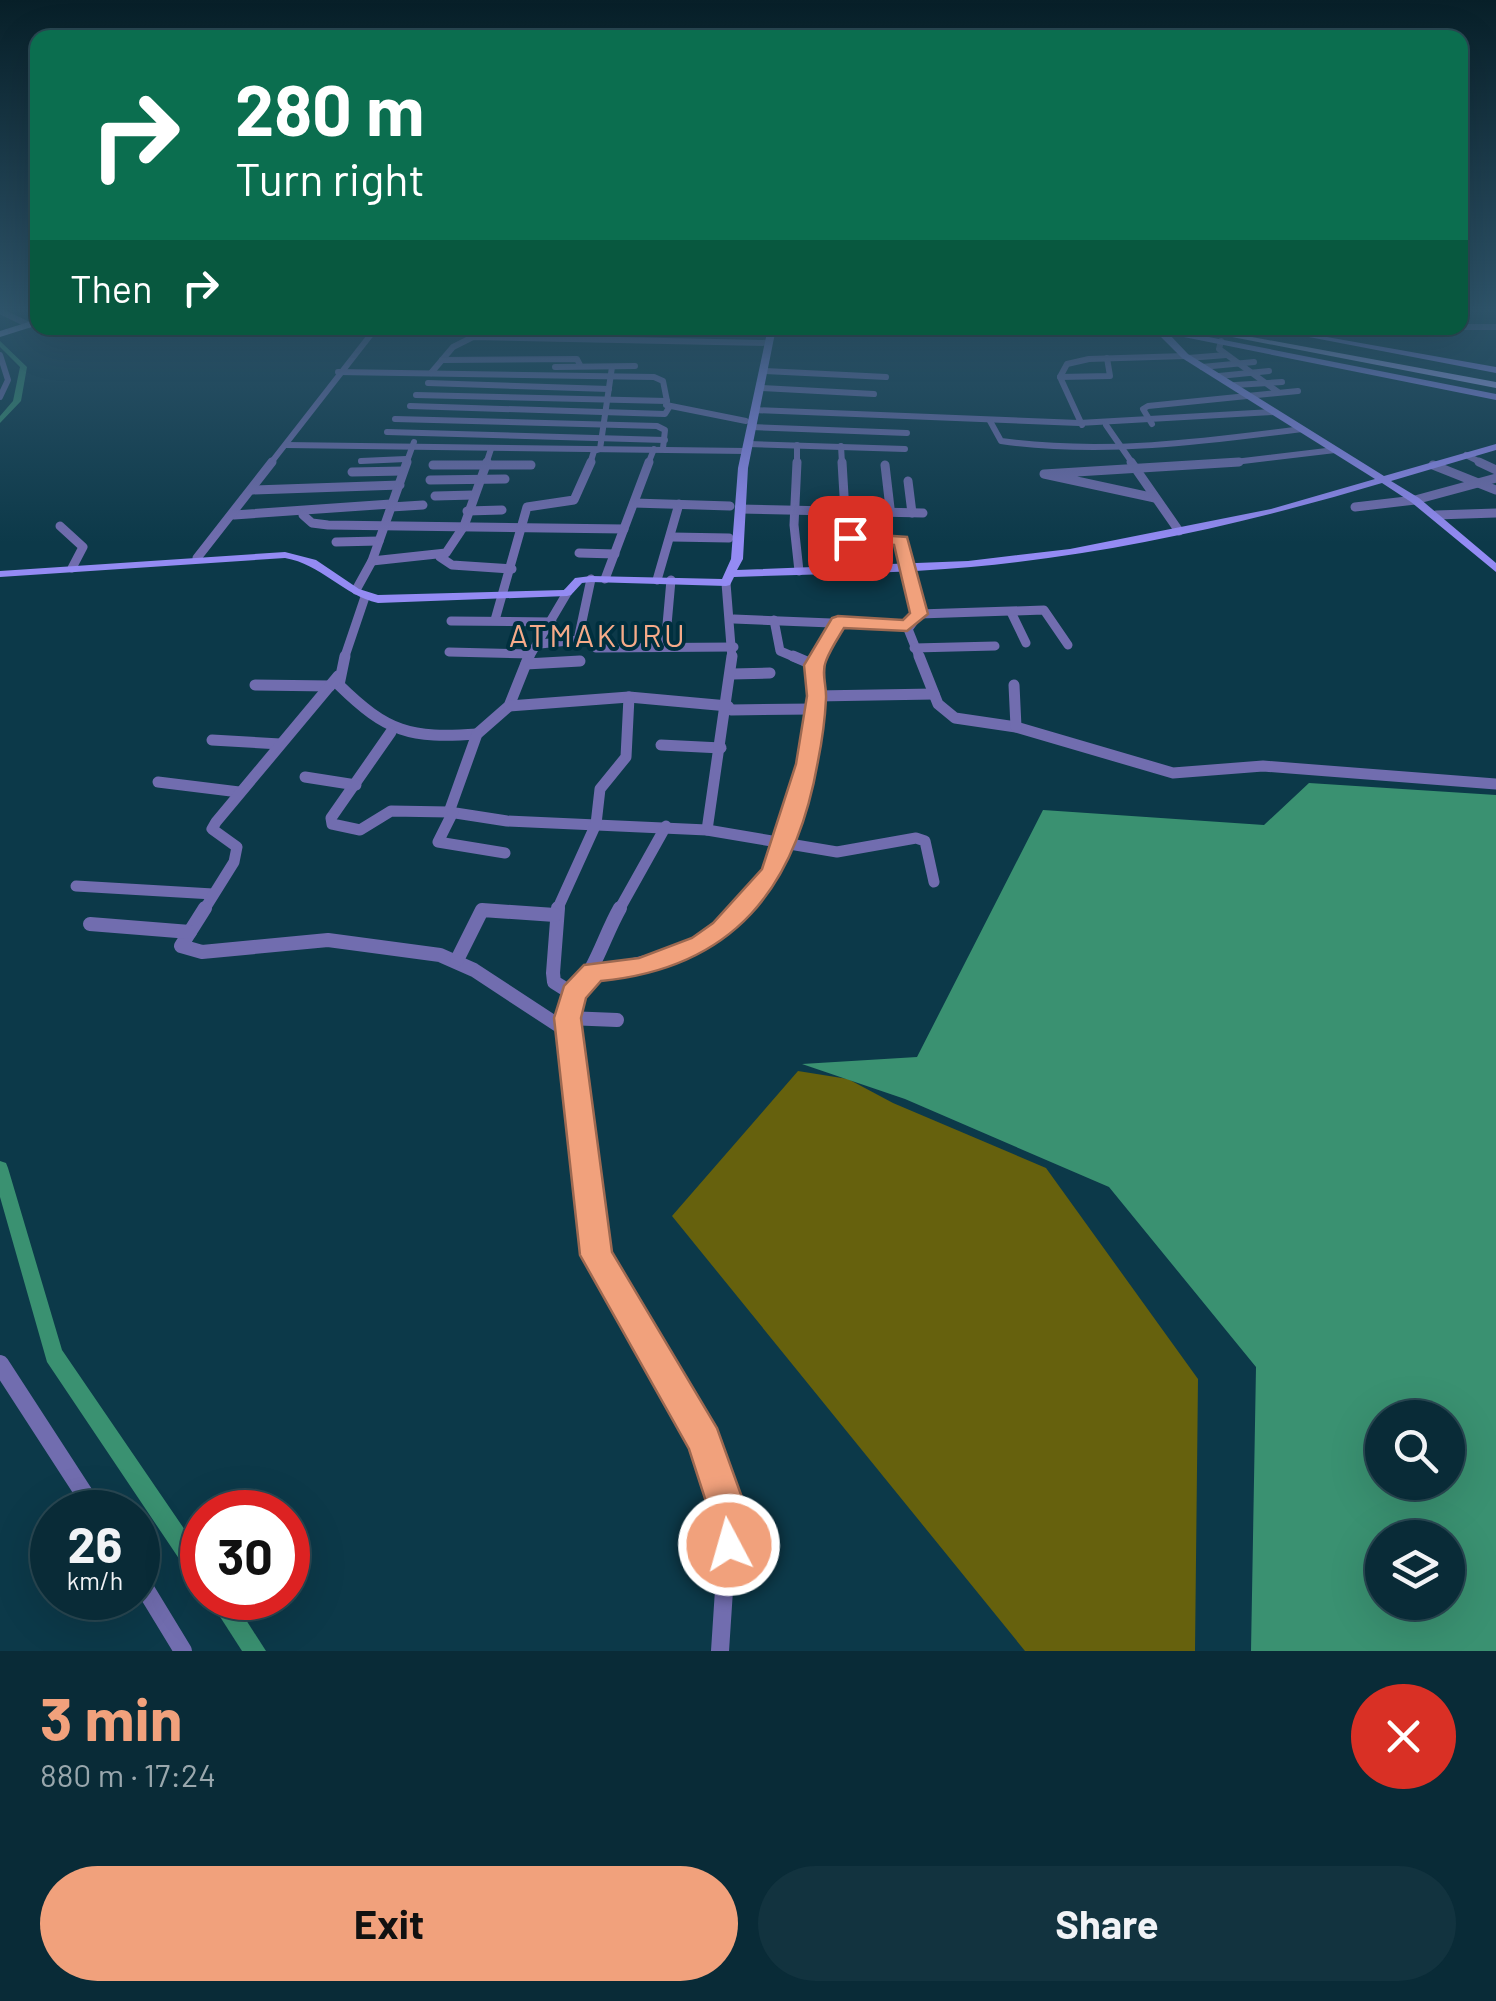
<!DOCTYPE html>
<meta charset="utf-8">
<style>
:root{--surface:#092b37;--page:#12333f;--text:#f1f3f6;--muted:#99a7ad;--line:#294752;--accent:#f1a17c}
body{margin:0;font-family:Barlow,sans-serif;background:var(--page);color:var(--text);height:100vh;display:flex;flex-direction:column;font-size:38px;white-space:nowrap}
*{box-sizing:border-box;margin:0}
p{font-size:32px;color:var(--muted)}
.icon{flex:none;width:55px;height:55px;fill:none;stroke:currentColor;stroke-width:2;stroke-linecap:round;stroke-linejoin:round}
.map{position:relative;height:1651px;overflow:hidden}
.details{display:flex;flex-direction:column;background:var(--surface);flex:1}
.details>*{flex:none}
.banner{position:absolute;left:30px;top:30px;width:1438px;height:305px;border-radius:20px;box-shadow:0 10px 40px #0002,0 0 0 2px var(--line);background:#0b6e4f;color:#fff;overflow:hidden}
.buttons{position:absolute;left:1365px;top:1400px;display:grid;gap:20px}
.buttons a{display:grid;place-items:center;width:100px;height:100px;border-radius:50%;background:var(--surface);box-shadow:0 10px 40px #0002,0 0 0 2px var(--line);font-size:50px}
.speed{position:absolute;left:30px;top:1490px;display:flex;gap:20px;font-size:50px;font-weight:700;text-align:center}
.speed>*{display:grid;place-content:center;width:130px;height:130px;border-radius:50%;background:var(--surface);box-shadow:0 10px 40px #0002,0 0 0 2px var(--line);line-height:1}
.speed small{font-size:25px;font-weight:400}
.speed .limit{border:15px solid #d22;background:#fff;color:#111}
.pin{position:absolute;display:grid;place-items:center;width:85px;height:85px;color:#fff;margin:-42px;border-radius:20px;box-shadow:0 5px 15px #0006}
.me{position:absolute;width:110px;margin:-55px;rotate:354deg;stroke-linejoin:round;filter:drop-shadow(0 0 8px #0008)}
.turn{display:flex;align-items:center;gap:35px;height:210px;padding:0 40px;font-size:45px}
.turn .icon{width:130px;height:130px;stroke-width:2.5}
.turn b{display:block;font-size:70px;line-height:85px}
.then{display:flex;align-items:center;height:95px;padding:0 40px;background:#0003;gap:20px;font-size:38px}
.round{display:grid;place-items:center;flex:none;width:105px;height:105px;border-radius:52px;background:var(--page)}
.headline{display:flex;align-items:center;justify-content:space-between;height:170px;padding:0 40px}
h1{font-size:60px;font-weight:700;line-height:75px;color:var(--accent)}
.cta{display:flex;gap:20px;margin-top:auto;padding:20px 40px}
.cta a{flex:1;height:115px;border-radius:60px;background:var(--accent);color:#111;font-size:40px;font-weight:700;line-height:115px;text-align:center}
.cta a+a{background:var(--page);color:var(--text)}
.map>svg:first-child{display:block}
.forest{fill:#66610d}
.water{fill:#3a9171;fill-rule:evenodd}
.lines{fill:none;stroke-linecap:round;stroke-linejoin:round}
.canal{fill:#3a9171;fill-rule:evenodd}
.street-far4{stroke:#716daf;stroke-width:6}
.street-far3{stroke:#716daf;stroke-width:9}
.street-far2{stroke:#716daf;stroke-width:11}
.street-far1{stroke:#716daf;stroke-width:14}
.street{stroke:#716daf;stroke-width:18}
.secondary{fill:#948bf4;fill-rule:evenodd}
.primary{fill:#b1adfe;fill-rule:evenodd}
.route{fill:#f1a17c;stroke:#9d6951;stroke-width:2.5}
.labels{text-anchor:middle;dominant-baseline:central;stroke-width:8;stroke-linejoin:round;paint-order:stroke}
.quarter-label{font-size:32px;letter-spacing:2.5px;fill:#f6ab89;stroke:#002f3e}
</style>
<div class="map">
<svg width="1496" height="1651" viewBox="0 0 1496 1651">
<rect width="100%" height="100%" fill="#0c3949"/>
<path class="forest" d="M798 1071 848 1079 893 1103 1046 1168 1198 1379 1195 1651H1025L672 1216Z"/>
<path class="water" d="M1309 783 1496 795V1651H1251L1256 1367 1109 1187 905 1099 802 1064 917 1057 1043 810 1264 825ZM1382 1418H1448V1482H1382ZM1382 1538H1448V1602H1382Z"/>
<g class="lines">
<g class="canal">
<path d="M0 341 27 367 21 401 0 423V416L13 401 20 367 0 347Z"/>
<path d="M0 1161 6 1163 8 1168 62 1350 202 1555V1584L194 1581 47 1362 0 1197Z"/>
<path d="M208 1598H232L266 1651H242Z"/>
</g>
<g class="street-far4">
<path d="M2 312 29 325"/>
<path d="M1460 327H1496"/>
<path d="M1221 341 1219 349 1278 392"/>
<path d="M0 355 8 380 0 397"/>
<path d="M1188 358 1226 355"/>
<path d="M442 360 577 359 580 365"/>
<path d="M555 367 635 366"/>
<path d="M1202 367 1254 362"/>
<path d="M765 371 886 377"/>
<path d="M338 372 654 377 663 381 667 401"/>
<path d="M431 373 453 347 473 337 769 343"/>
<path d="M1219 376 1269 371"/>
<path d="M1060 377 1110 376 1107 358"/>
<path d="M428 383 609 389"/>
<path d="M1235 385 1282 382"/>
<path d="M761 388 874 394"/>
<path d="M416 395 667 401 666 405 746 421"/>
<path d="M410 406 665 414 670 406"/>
<path d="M754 410 1079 423 1274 412"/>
<path d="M395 419 657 426 665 430 663 448"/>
<path d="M990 421 1001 441C1101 455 1203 442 1302 429"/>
<path d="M1152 424 1143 409 1148 406 1298 391"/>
<path d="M1082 425 1060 377 1067 364 1089 359 1185 356"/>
<path d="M1106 425 1133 464"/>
<path d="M751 427 907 433"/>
<path d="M387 432 665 440"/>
<path d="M748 444 905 449"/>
<path d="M286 445 746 451"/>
<path d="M841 446 842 464"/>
<path d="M1466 455 1484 464"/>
<path d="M361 461 406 459"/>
<path d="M270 464 376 328"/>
<path d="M406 464 414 442"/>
<path d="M486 464 491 449"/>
<path d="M590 464 594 451 600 449 612 367"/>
<path d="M648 464 654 449"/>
<path d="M797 464V445"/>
<path d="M1218 464 1335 450"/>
</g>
<g class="street-far3">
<path d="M797 462 794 525 799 571"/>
<path d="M842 462 845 512"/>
<path d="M1131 462 1179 531"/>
<path d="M1479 462 1496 470"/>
<path d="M433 465H531"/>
<path d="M885 465 890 508 885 512"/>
<path d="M1433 465 1496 490"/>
<path d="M352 472 403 471"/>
<path d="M430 480 505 479"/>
<path d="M908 481 912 513"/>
<path d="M252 490 400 485"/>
<path d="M435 496 474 495"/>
<path d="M1155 498 1044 474 1239 462"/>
<path d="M634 503 730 506"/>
<path d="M391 507 423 505"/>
<path d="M1355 507 1415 500 1496 478"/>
<path d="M740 509 923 513"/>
<path d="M467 511 502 510"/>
<path d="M234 515 391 504"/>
<path d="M303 515 312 523 328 525 624 529"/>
<path d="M1436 515 1496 513"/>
<path d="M60 526 83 547 72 568"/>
<path d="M672 537 729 538"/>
<path d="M851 538 902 542 919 614 908 629 920 659"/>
<path d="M336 542 379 541"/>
<path d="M579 553 615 554"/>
<path d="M440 557 452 565 512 569"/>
<path d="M197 558 272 462"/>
<path d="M372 561 446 553 464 526 487 462"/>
<path d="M605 579 649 462"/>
<path d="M657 580 679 504"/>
<path d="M726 583 732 659"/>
<path d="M356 590 372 561 407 462"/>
<path d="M1011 612 1026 643"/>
<path d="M919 614 1044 610 1068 645"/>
<path d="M734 619 907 626"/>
<path d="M495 620 527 507 574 500 591 462"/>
<path d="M774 620 780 651 799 659"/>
<path d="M451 621 552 622"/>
<path d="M540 644 578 640 591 579"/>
<path d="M665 647 671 580"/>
<path d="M596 648 734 647"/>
<path d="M914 648 995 646"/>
<path d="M449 652 530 654"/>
<path d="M344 659 365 597"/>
<path d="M528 659 567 593"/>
<path d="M817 659 838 622"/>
</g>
<g class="street-far2">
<path d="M345 656 339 685C387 732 410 739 477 734"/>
<path d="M529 656 509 706 477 734 449 812 507 821 707 830 837 852 916 838 925 841 934 882"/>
<path d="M793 656 814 665"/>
<path d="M919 656 938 704 955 718 1016 727 1173 773 1263 766 1496 784"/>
<path d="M526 664 580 661"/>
<path d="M732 674 770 673"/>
<path d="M255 685 330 686"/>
<path d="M1014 685 1016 727"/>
<path d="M816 696 934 694"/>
<path d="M509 706 629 697 728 706 731 710 813 709"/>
<path d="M391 732 331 818 332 824 360 830 391 811 449 812"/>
<path d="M212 740 280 744"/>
<path d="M661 745 721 748"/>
<path d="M305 777 356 785"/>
<path d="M158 782 239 792"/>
<path d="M453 812 438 842 505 853"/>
<path d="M707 830 732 656"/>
<path d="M76 886 213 894"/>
<path d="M204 910 234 862 237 847 212 829 216 822 338 676"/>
<path d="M557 910 596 824 600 789 626 757 629 697"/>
<path d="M619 910 666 826"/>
<path d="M742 910C786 853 806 788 814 718 817 697 811 676 818 656"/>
</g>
<g class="street-far1">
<path d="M205 908 181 946 202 952 328 940 440 955 474 970 570 1033"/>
<path d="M558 908 553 973 554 982 573 994 567 1018 593 1234"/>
<path d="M90 924 190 932"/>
<path d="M457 960 482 910 555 915"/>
<path d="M594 972C652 964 701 950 744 908"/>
<path d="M573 994C597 968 603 938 620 908"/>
<path d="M567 1018 617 1020"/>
</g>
<g class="street">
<path d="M593 1232 596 1255 704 1440 729 1514 720 1651"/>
<path d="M0 1364 96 1512"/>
<path d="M138 1577 183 1651"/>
</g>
<g class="secondary">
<path d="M768 328H776L748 468 743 559 737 570 968 561 1070 549 1271 509 1375 479 1182 358 1153 329 1163 328 1496 394V400L1169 334 1188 354 1384 476 1496 444V450L1391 481 1419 498 1496 563V572L1411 502 1382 483C1248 523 1110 554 971 567 893 574 813 574 734 577L730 585 726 586 591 582 582 583 571 595 567 596 378 603C343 595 321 564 285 558L0 577V571L285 552 316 560 359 589 378 595 564 590 575 578 591 576 722 579 731 559 738 468Z"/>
<path d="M1262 328H1276L1496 367V373Z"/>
</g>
<g class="primary">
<path d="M38 319V325L0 337V331Z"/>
<path d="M1186 328H1203L1496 382V388Z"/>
</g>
</g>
<linearGradient id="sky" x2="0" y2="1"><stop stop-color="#071f28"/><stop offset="0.57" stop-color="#2e546a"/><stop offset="1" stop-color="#2e546a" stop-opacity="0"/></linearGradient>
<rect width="1496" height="543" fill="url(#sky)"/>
<path class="route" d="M850 533 907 537 928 614 907 631 844 628C838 638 830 650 826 661 821 673 827 687 826 699 825 720 822 741 818 761 796 888 734 968 601 981L586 998 581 1018 612 1252 717 1428 748 1514V1545L743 1558 729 1564 715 1558 710 1545V1514L689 1449 580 1255 554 1018 564 986 584 965 639 958 692 938 713 923 762 869 796 764 807 696 804 665 832 618 838 616 903 620 910 613 894 545 845 541 842 538Z"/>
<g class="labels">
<g class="quarter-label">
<text x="598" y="634">ATMAKURU</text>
</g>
</g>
</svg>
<div class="buttons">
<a><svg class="icon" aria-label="search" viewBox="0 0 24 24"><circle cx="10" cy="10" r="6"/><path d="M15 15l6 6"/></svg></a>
<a><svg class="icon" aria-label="layers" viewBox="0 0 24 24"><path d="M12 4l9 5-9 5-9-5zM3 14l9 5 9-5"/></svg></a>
</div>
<div class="speed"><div>26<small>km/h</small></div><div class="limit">30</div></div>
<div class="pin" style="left:850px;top:538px;background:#d93025"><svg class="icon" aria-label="arrive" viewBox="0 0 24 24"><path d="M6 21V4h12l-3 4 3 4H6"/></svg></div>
<svg class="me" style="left:729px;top:1545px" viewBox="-20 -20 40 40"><circle r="17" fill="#f1a17c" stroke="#fff" stroke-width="3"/><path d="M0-11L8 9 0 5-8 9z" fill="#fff"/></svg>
<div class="banner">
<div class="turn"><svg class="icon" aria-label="right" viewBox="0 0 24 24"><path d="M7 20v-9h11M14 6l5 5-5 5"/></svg><div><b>280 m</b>Turn right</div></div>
<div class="then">Then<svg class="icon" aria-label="right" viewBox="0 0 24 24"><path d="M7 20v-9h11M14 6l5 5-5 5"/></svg></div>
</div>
</div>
<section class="details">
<div class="headline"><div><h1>3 min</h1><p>880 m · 17:24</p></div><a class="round" style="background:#d93025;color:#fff"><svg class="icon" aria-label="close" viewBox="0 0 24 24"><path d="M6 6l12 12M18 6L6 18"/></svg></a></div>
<div class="cta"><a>Exit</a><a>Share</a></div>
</section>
